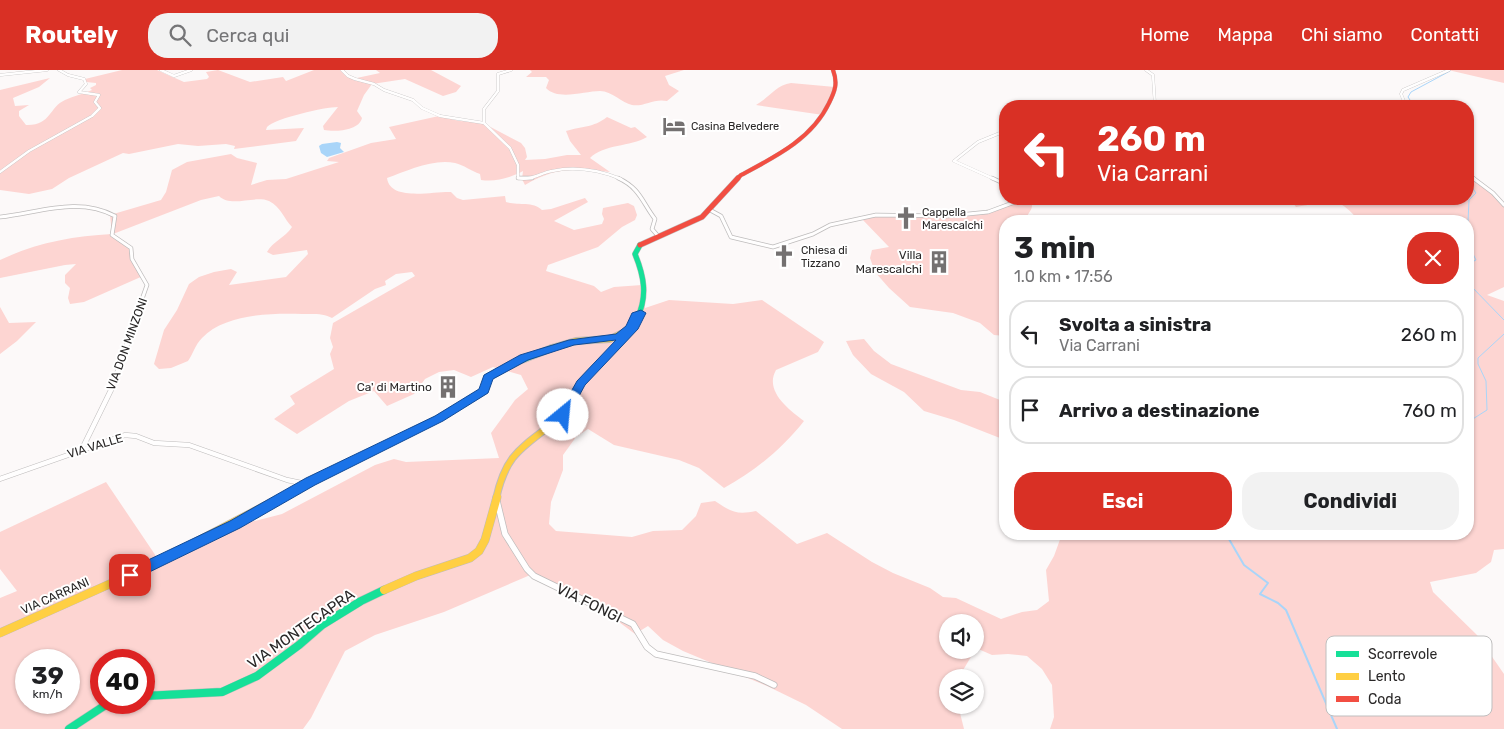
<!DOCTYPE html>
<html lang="it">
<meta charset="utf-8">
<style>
:root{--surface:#fff;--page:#f2f2f2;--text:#202124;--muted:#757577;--line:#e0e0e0;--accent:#d93025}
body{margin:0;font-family:Rubik,sans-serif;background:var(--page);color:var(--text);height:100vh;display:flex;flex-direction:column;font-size:19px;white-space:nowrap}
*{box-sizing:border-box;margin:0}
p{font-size:16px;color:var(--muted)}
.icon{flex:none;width:28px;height:28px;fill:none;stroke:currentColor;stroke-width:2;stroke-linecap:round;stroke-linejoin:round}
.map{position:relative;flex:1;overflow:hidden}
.details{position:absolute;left:999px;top:145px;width:475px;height:325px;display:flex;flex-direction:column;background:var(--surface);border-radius:20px;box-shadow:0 1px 4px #0004}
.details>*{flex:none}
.guide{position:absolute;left:999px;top:30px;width:475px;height:105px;border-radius:20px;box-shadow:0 1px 4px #0004;background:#d93025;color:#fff;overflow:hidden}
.tools{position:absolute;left:939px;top:544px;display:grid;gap:10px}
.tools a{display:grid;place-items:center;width:45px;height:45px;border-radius:50%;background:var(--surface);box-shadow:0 1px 4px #0004;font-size:25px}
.speed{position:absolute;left:15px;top:579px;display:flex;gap:10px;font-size:25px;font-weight:700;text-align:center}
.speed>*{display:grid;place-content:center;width:65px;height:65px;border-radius:50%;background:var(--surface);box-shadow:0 1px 4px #0004;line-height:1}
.speed small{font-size:12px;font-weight:400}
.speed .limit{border:8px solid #d22;background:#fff;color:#111}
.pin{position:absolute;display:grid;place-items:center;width:42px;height:42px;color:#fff;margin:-21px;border-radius:10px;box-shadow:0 2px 8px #0006}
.me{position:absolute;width:55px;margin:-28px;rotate:28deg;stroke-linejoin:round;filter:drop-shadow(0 0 4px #0008)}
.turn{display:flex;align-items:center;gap:18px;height:105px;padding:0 15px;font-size:22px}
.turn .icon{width:65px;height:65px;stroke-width:2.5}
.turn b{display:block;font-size:35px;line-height:42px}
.round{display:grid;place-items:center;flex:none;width:52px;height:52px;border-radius:20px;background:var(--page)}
.summary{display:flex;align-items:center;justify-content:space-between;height:85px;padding:0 15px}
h1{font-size:30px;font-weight:700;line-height:38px}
.cta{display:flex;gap:10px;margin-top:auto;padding:10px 15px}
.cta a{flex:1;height:58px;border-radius:20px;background:var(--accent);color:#fff;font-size:20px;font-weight:700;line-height:58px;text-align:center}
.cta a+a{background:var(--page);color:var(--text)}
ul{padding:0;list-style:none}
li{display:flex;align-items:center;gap:15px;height:68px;margin:0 10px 8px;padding:0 5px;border:2px solid var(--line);border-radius:20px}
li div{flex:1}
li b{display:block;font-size:19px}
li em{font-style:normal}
header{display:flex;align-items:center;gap:30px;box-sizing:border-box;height:70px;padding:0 25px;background:var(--accent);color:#fff}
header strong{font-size:24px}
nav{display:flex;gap:28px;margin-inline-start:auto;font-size:18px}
.search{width:350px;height:45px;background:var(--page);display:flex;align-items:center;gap:12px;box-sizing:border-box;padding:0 18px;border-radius:20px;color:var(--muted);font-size:19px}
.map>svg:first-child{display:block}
.green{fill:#fdd5d2;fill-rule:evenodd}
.water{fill:#a9d5f9}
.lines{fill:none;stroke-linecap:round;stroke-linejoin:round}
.stream-far1{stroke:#a9d5f9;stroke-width:1}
.stream{stroke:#a9d5f9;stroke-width:2}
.street-far3-casing{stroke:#bebcbc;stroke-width:3}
.street-far2-casing{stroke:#bebcbc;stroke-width:4.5}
.street-far1-casing{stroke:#bebcbc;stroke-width:5.5}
.street-casing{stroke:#bebcbc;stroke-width:7}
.fast-far2-casing{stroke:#bebcbc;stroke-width:6}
.fast-far1-casing{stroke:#bebcbc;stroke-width:8}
.fast-casing{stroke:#bebcbc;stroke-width:9}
.slow-far1-casing{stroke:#bebcbc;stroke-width:8}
.slow-casing{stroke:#bebcbc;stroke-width:9}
.jam-far1-casing{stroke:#bebcbc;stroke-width:4.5}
.jam-casing{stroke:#bebcbc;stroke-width:6}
.street-far3{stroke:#fffefe;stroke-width:2.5}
.street-far2{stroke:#fffefe;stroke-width:3}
.street-far1{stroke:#fffefe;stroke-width:4.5}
.street{stroke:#fffefe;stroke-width:5.5}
.fast-far2{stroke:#16e098;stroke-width:5}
.fast-far1{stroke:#16e098;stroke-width:6}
.fast{stroke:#16e098;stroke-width:8}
.slow-far1{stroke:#ffcf43;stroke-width:6}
.slow{stroke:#ffcf43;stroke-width:8}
.jam-far1{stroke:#f24e42;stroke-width:4}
.jam{stroke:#f24e42;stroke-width:5}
.route{fill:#1a73e8;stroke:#114b97}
.labels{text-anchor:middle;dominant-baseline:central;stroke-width:4;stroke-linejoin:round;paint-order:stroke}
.far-poi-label{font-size:11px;fill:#2a2828;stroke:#fff;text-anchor:start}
.poi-label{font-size:12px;fill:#2a2828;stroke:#fff;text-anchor:end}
.street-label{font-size:12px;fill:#2a2828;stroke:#fff}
.near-street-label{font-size:15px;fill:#2a2828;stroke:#fff}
.key{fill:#fff;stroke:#bfbebe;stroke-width:1}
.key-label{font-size:14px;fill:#2a2828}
</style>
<header>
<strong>Routely</strong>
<div class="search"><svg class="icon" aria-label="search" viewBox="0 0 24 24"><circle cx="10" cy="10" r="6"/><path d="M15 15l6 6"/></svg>Cerca qui</div>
<nav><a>Home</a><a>Mappa</a><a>Chi siamo</a><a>Contatti</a></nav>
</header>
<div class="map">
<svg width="1504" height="659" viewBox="0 0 1504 659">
<rect width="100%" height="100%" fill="#fcf9f9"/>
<g class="green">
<path d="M122 0H157L184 12 207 9 209 7 206 2 218 0 250 12 283 7 286 11 314 0H340L352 9 380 3 376 0H431L461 16 456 22 443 26 405 9 372 14 364 25 357 41 362 48C359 61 335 62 324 60L323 56 338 37C325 37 276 48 267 57L266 60 304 58 296 71 234 79 235 76 226 74 198 76 178 74 129 84 123 83 69 108 52 119 29 124 0 120V20L50 8 39 17 13 28 15 36 29 35 19 41V46L26 55C51 56 49 37 65 30 74 26 83 24 92 20L90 18 96 15V13L86 12 85 9Z"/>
<path d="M530 0H684L665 6 669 15 679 21 667 31C654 28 644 37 632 35 622 33 612 21 600 21 585 21 558 31 546 18L549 10 546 7H526L532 2Z"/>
<path d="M1448 0H1504V13Z"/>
<path d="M791 13 835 17 823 45 756 35C769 28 776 15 791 13Z"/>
<path d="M439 46 459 51 481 52 521 73 525 78 527 87 525 90 545 89 567 85H581L570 71 566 61C582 56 593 58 607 47L631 58 635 57 647 67C630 77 604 74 590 88L610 102C574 99 558 96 525 115L522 109 523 101C510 108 496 112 481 110L480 104C471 101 464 95 455 93 434 88 406 101 387 108 390 132 434 121 451 122L457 128 463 130 505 126 506 132C518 136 532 131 542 140L551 139 585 128 588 132 554 151 574 160 602 154 604 149 602 144 603 138 628 133 634 136 637 145 635 150 622 157 598 177 548 195 546 201 594 216 601 222 614 217 642 215 645 238 669 230 733 234 762 230 824 272 818 282 776 300C764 321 789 340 804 351 782 379 756 400 724 418L699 398 679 390 614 375 588 359 576 367 563 385V400L551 432 549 454 556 461 632 467 653 461 682 460 696 446 701 433 715 431C731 442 737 445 756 441L797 474 827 463 872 492 893 503 930 518 943 527 956 528 1001 549 1022 542 1037 540 1049 531 1046 500 1054 486 1062 464H1468V151H1359C1336 123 1329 132 1296 137L1290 129H1468V104L1499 127 1504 133V217L1487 225 1504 231V479L1494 480 1491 492 1476 503 1430 512 1433 522 1477 565 1504 604V659H1050L1054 647 1052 615 1042 599 1027 586 1008 584 992 585 976 578 975 580V552H948V580H975L959 607 948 608V635H958L964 659H842L806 635 767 616 683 581 663 570 648 556 635 564 603 540 535 503 444 542 375 565 345 581 311 648 303 659H0V528L17 521 0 499V462L106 412 160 492 227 458 282 444 375 395 394 389 406 392 499 388 491 363 515 330 528 319 521 305 493 297 471 307 454 300 439 302 425 309 414 324 387 336 374 321 349 331 297 364 274 349 295 334 290 326 334 299 330 284 333 277 330 268 333 253 415 206 412 202 396 204 385 211 386 215 375 219 332 248C324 243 312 244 302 244 271 243 225 244 202 268 195 275 193 284 188 291L171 298 159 299 154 294 164 260 177 240 189 214 199 207 214 202 231 199 237 202 229 215 286 207 308 184 307 180 273 185 267 182C273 171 285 168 292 157 284 149 281 137 269 131 254 125 231 138 219 126L201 130 113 164 115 169C131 176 128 172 132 188 133 194 139 201 143 206L84 232 70 234 68 228 70 218 65 213V205L76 194 65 195 0 208V190C36 173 72 166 112 164L110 145 161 130 166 122 172 100 187 92 231 84 237 88 257 93 251 115 267 110 286 109 339 92 327 91 329 88 371 73 396 69 389 57ZM26 590H69V632H26ZM101 590H144V632H101Z"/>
<path d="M1024 129H1031C1034 139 1030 140 1026 148L1032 151H1005V266L994 265 980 253 953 243 910 237 889 218 875 202 870 188 872 180 889 177 861 148 897 145H979Z"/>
<path d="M0 237 9 253 36 252 17 271 0 284Z"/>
<path d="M864 269 874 281 891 294 961 320 980 322 1005 332V370L954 350 924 341 904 322 871 304 853 285 846 271Z"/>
</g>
<path class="water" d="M337 72 341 73 340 78 344 82 327 87 321 83 319 76 322 74Z"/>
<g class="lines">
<g class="stream-far1">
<path d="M1414 36 1408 27 1411 22 1450 1"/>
<path d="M1468 112 1476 123 1469 130 1468 152"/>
<path d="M1468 174 1476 190 1468 194"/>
<path d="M1468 213 1504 250"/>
<path d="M1468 352 1487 340 1486 311 1478 294V288L1504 264"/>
</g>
<path class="stream" d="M1226 464 1244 495 1268 513 1260 524 1278 533 1286 540 1337 659"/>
<defs>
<g id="street-far3">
<path d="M161 0 174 6 191 0"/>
<path d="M342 0 348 6 355 9 374 14 384 20 413 30 422 38 440 46 484 53 510 78 518 95V108C531 111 540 103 552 101 576 96 599 100 621 109"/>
<path d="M1146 0 1153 5 1155 35 1153 36"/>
<path d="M0 5 47 0"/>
<path d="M1070 36 1078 33 1132 36"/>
<path d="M1406 36 1401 24 1403 20 1449 0"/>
<path d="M484 53V39L498 21V4L511 0"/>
<path d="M0 102 29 81 92 46 100 38 95 32 99 25 79 22 86 14 84 9 68 5 59 0"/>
<path d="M1468 104 1475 109"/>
<path d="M994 109 954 91 978 72 1005 61"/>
</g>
<g id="street-far2">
<path d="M518 108H532"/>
<path d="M618 108C640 118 642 132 655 149L652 159 658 166"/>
<path d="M992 108 1005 114"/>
<path d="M1473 108 1493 123 1504 135"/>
<path d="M710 140 721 146 731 167 773 177 813 164 830 155 876 145 948 146 988 142 1023 129"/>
<path d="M0 147C38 143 78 126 115 146L112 165 131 178 132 189 147 215 135 249"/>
</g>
<g id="street-far1">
<path d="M82 379 112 318 136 248"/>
<path d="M0 409 125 365 136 366 154 373 189 375 287 410 306 414"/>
</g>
<path id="street" d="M497 431 505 464 527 499 534 506 633 554 647 577 656 584 755 606 774 615"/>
<path id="fast-far2" d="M637 249C648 226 644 206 635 184L640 175"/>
<g id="fast-far1">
<path d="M556 351C568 340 572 325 582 312 599 290 625 274 638 248"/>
<path d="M295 420 439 348 484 321 488 307 519 291 552 278"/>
</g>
<g id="fast">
<path d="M144 626 222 622 257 606 299 575 322 555 361 531 384 520"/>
<path d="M69 659 104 636 115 632"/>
</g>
<g id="slow-far1">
<path d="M552 278 576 271 610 269 627 261"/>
<path d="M280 429 295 420"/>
<path d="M496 429C506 383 522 378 556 351"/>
</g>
<g id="slow">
<path d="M384 520 416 506 470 488 479 481 485 470 497 427"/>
<path d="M0 563 150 496 282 427"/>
</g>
<path id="jam-far1" d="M737 109 741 105C775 87 812 69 829 33 835 21 838 13 833 0"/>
<path id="jam" d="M640 175 702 147 738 108"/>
</defs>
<use href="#street-far3" class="street-far3-casing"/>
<use href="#street-far2" class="street-far2-casing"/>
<use href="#street-far1" class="street-far1-casing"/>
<use href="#street" class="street-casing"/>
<use href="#fast-far2" class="fast-far2-casing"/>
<use href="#fast-far1" class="fast-far1-casing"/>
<use href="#fast" class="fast-casing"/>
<use href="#slow-far1" class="slow-far1-casing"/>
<use href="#slow" class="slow-casing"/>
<use href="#jam-far1" class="jam-far1-casing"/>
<use href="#jam" class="jam-casing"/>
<use href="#street-far3" class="street-far3"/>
<use href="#street-far2" class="street-far2"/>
<use href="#street-far1" class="street-far1"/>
<use href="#street" class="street"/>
<use href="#fast-far2" class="fast-far2"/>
<use href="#fast-far1" class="fast-far1"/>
<use href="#fast" class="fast"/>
<use href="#slow-far1" class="slow-far1"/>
<use href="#slow" class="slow"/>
<use href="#jam-far1" class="jam-far1"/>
<use href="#jam" class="jam"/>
</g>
<path class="route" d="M641 240 646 243 638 259 585 315 567 348 563 349 558 345 577 311 616 270 574 275 528 290 493 309 488 323 443 351 315 415 240 458 135 509 130 511 125 509 123 505 125 501 230 451 306 408 435 346 479 319 484 305 520 285 569 270 616 264 626 256 632 243Z"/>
<defs>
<symbol id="hotel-bare" viewBox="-9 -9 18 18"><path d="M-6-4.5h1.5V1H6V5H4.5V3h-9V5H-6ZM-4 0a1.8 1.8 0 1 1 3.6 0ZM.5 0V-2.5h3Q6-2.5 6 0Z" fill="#747171" stroke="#fff" stroke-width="2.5" paint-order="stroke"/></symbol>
<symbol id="church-bare" viewBox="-9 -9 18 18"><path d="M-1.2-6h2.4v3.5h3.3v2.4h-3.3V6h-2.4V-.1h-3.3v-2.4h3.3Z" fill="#747171" stroke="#fff" stroke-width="2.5" paint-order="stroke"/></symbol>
<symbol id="building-bare" viewBox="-9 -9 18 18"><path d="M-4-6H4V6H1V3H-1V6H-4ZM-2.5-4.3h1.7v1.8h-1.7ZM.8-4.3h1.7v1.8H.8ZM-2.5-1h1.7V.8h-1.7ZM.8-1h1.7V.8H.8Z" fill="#747171" stroke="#fff" stroke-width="2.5" paint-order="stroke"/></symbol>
</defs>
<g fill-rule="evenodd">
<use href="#hotel-bare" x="658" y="40" width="32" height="32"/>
<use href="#church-bare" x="890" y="132" width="32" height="32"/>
<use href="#church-bare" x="768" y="170" width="32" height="32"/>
<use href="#building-bare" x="923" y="176" width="32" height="32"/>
<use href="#building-bare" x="432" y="301" width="32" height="32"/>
</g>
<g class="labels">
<g class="far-poi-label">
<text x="691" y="56">Casina Belvedere</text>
<text x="922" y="142">Cappella<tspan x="922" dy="13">Marescalchi</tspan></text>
<text x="801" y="180">Chiesa di<tspan x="801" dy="13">Tizzano</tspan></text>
</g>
<g class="poi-label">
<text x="922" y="185">Villa<tspan x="922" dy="14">Marescalchi</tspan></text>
<text x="432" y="317">Ca' di Martino</text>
</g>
<g class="street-label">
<text transform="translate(127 274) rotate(-70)">VIA DON MINZONI</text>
<text transform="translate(95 376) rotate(-17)">VIA VALLE</text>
<text transform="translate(55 526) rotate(-24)">VIA CARRANI</text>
</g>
<g class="near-street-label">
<text transform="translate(589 533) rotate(26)">VIA FONGI</text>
<text transform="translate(301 559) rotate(-35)">VIA MONTECAPRA</text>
</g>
</g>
<rect x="1326" y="566" width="166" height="80" rx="8" class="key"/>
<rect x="1336" y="581" width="23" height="6" fill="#16e098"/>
<rect x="1336" y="603" width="23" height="7" fill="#ffcf43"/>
<rect x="1336" y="626" width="23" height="6" fill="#f24e42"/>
<g class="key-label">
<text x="1368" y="589">Scorrevole</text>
<text x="1368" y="611">Lento</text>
<text x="1368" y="634">Coda</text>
</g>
</svg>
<div class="tools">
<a><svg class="icon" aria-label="sound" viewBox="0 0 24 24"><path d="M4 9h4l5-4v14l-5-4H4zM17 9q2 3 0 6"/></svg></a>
<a><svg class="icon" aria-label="layers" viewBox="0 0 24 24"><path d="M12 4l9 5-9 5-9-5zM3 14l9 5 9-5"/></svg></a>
</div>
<div class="speed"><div>39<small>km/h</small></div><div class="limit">40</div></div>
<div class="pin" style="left:130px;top:505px;background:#d93025"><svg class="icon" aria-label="arrive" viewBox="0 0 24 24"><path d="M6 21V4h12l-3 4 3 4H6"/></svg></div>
<svg class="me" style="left:563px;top:345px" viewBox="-20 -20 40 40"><circle r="19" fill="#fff"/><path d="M0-13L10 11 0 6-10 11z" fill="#1a73e8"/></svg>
<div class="guide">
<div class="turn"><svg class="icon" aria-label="left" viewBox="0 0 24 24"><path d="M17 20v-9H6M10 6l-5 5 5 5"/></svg><div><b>260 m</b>Via Carrani</div></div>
</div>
<section class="details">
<div class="summary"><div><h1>3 min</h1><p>1.0 km · 17:56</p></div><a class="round" style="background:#d93025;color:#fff"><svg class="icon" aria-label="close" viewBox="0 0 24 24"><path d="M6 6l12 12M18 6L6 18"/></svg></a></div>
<ul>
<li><svg class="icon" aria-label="left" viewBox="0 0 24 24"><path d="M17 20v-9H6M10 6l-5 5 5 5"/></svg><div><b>Svolta a sinistra</b><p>Via Carrani</p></div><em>260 m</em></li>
<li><svg class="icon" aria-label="arrive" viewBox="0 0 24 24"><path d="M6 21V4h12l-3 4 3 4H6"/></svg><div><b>Arrivo a destinazione</b></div><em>760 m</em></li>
</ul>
<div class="cta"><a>Esci</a><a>Condividi</a></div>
</section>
</div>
